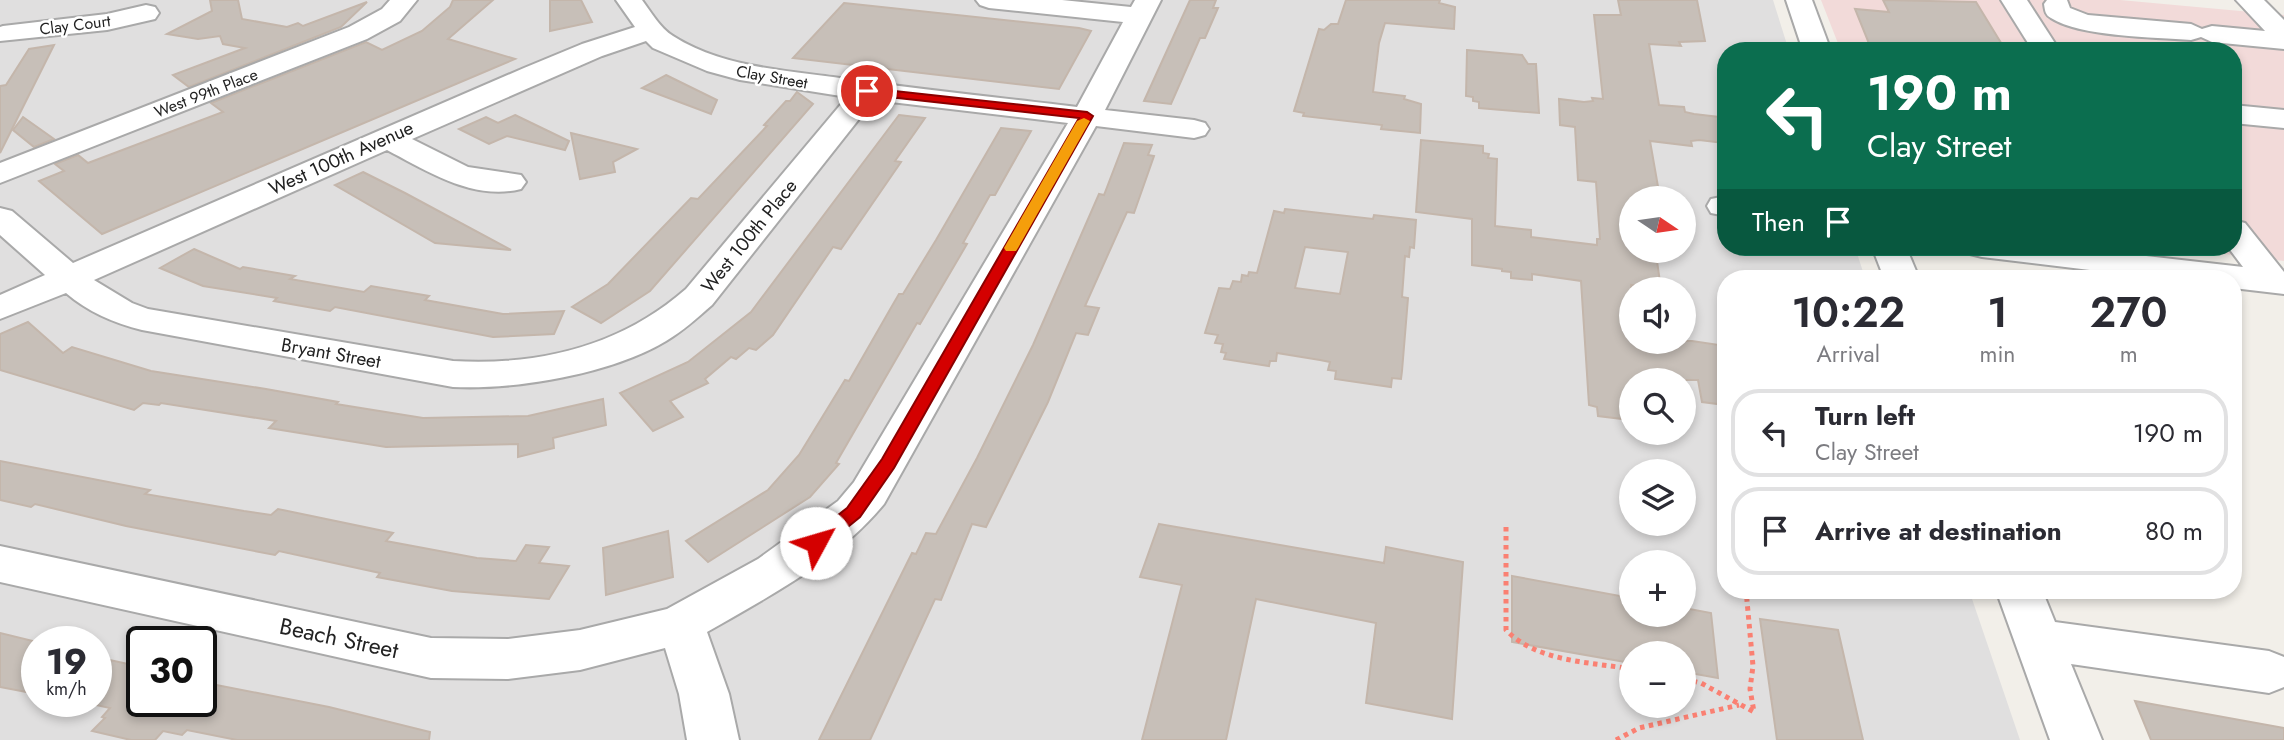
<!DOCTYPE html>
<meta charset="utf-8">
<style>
:root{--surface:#fff;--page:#f2f2f3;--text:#2b2b33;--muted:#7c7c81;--line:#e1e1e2}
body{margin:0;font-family:Jost,sans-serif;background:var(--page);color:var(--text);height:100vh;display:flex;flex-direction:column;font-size:26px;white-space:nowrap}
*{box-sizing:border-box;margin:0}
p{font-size:23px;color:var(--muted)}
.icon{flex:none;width:38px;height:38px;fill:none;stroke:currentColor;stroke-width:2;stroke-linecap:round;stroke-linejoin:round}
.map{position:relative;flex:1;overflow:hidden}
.drawer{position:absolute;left:1717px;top:270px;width:525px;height:329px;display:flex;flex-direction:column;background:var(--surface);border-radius:28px;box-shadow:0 4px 10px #0003}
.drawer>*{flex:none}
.hud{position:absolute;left:1717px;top:42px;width:525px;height:214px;border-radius:28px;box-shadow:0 4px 10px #0003;background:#0b6e4f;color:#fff;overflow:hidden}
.needle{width:46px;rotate:103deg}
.buttons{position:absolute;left:1619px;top:186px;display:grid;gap:14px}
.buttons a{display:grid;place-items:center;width:77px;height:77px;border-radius:50%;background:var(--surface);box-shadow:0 4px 10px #0003;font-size:35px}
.speed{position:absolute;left:21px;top:626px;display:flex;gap:14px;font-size:35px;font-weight:700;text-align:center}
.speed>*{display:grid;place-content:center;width:91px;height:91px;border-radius:50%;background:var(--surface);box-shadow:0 4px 10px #0003;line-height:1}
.speed small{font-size:18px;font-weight:400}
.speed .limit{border:4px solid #111;border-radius:10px;background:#fff;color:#111}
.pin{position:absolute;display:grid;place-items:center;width:60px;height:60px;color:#fff;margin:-30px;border:4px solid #fff;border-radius:50%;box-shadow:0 2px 7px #0007}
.me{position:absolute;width:77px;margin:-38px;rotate:51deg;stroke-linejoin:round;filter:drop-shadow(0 0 5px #0008)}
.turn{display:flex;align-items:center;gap:24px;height:147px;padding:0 35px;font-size:32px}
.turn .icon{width:91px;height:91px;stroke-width:2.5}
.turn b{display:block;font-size:49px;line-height:60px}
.then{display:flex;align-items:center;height:66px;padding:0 35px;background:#0003;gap:14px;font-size:26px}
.eta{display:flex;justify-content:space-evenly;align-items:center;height:119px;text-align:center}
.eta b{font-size:42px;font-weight:600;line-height:49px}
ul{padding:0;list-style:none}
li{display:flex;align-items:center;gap:21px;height:88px;margin:0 14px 10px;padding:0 21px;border:4px solid var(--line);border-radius:28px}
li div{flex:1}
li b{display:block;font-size:26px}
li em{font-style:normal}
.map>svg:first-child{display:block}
.residential{fill:#e0dfdf;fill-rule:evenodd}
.commercial{fill:#f2dad9}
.building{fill:#c7bfb8;stroke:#c4b6ab;stroke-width:2;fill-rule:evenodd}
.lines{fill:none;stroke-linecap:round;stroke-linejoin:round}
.minor-casing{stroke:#a9a9a9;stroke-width:4}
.path{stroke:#fa8072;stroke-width:5;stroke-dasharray:4.5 4.5;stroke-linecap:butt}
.minor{fill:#fff;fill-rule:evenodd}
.route{fill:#d40000;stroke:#8a0000;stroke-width:2}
.slow{fill:#f59e0b}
.labels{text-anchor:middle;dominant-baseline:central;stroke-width:5;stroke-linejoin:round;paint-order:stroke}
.far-street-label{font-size:16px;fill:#222;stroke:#fff}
.street-label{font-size:19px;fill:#222;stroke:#fff}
.near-street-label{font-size:23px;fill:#222;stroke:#fff}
</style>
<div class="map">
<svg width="2284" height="740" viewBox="0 0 2284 740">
<rect width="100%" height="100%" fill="#f2efe9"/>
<path class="residential" d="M0 0H1773L1789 51H1726V247H1855L1865 278H1726V590H1969L2020 740H0ZM1631 198H1684V250H1631ZM1631 289H1684V341H1631ZM1631 380H1684V432H1631ZM1631 471H1684V523H1631ZM1631 562H1684V614H1631ZM37 642H96V702H37ZM142 642H201V702H142ZM1631 653H1684V705H1631Z"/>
<path class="commercial" d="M1821 0H2120L2284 15V261L2164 247H2233V51H1841Z"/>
<g class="building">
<path d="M210 0H238L242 19 287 27 298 23 303 26 367 2 341 27 189 87 173 75 245 48 223 44 220 36 198 39 167 34 212 11Z"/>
<path d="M453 0H493L448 39 515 59 102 234 39 181 64 171 55 164 78 155 88 163 223 112 211 103 366 42 382 50 422 31 450 7Z"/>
<path d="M550 0H581L592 22 550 31Z"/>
<path d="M1190 0H1216L1213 8H1218L1205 38H1200L1171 104 1144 101Z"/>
<path d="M1346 0H1440L1439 3 1455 7 1454 29 1385 23 1379 43 1373 92 1405 96 1404 99 1421 104 1420 133 1381 129 1382 125 1303 116 1304 113 1294 111 1319 29 1324 30 1331 24H1338Z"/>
<path d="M1618 0H1697L1705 41 1679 42 1681 46 1649 44 1659 105 1684 107 1685 112 1694 114 1719 117 1725 143 1699 140 1691 141 1692 146 1650 141 1660 198H1631V251L1656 254 1661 289 1631 285V341H1692L1726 346V405L1702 402 1698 380H1631V420L1598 416 1597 407 1589 405 1581 281 1532 274V280L1511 278V272L1502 271V269L1472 265V219L1416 212 1421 140 1483 146V153L1489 154 1488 158 1497 159 1495 226 1531 230V237L1597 245V239H1600L1596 182 1578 180 1575 127 1560 125 1559 99 1584 102 1593 101 1592 98 1603 99 1594 15H1621Z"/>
<path d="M1883 0 1976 2 2006 51H1872L1855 9 1889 12Z"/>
<path d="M844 3 1079 28 1091 31 1059 89 793 58Z"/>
<path d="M54 45 0 153V86L6 85 29 49Z"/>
<path d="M1467 50 1522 55 1528 64H1536L1539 113 1479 108V102L1473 101V97L1466 96Z"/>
<path d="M666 75 717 100 711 114 642 88Z"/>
<path d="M797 92 813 104 650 291 601 323 572 307 608 284 691 198 698 199 767 126 764 125 786 101H790Z"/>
<path d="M515 115 569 141 565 150 507 136 489 144 459 129 486 117 498 123Z"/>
<path d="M899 115 925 118 895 161 901 162 841 249 833 247 773 335 756 350 749 348 736 359 731 357 705 379 708 383 670 401 683 417 653 431 620 393 688 362 751 312Z"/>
<path d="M23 117 54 139 34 147 13 130Z"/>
<path d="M1001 128 1031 131 995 195H990L963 243 967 244 920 324 917 323 836 463 839 464 810 497 708 562 686 541 768 490 799 455 845 380 849 381 892 306 899 294H903L936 240Z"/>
<path d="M571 133 637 149 613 162 615 172 580 179Z"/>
<path d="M1124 143 1152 145 1148 155 1154 156 1134 213 1127 212 1085 306 1099 308 1088 335 1076 333 1048 402 986 527 972 524 941 600 935 599 870 740H819L912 553 916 554 926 533 936 534 977 458 1033 345 1099 194 1104 195Z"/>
<path d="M363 172 405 193 511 250 435 243 335 185Z"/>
<path d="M1285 209 1373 219 1374 215 1416 220 1414 248 1410 247 1409 257 1405 256 1402 297 1408 298 1402 371 1401 379 1392 378 1391 387 1335 379 1336 371 1328 370 1330 362 1320 360 1277 353 1276 361H1270L1269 366 1224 359 1226 353 1221 352 1223 344 1215 343 1218 335 1205 333 1219 288 1230 289 1233 281 1241 282 1242 275 1248 276 1249 272 1257 273 1274 211 1284 213ZM1305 247 1348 252 1340 294 1295 288Z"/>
<path d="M194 249 240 269 243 267 295 276 290 279 364 292 371 286 429 296 425 300 503 314 564 311 554 334 493 337 335 307 330 311 274 301 277 298 203 286 160 268Z"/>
<path d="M28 322 63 353 72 347 151 371 266 389 338 402 336 404 423 418 528 416 603 399 606 425 553 438 554 448 518 457V444L386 447 269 428 276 421 161 403 159 405 143 403 134 410 0 370V334Z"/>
<path d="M0 461 150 490 145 494 244 511 271 515 278 509 393 533 386 541 477 558 516 561 526 545 549 547 539 563 569 566 549 599 452 591 377 577 380 573 279 551 275 555 126 526 35 504 31 507 0 500Z"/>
<path d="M1159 524 1384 563 1386 547 1463 562 1452 719 1366 703 1376 623 1256 599 1226 740H1142L1182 585 1140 577Z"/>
<path d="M668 531 673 577 606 595 603 548Z"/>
<path d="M1512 576 1631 598V614H1684V608L1711 613 1718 678 1684 672V653H1631V663L1512 642Z"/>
<path d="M1760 619 1838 630 1863 740H1777Z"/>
<path d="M0 633 37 642V694L0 687Z"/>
<path d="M96 657 142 667V702H201V682L329 707 430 732 429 740H237L187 730 182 735 163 731 155 740H131L92 731 105 718 102 717 110 708 96 705Z"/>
<path d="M2135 701 2284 728V740H2151Z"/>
</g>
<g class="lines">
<defs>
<g id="minor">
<path d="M390 0H417L400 21 367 39 0 183V163L349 27 382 9Z"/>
<path d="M616 0H642C651 12 660 28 673 36 720 66 779 70 833 77 914 89 996 97 1077 107L1123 22 989 8 980 5 976 0H1062L1131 7 1135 0H1161L1105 110 1194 120 1205 123 1209 129 1205 135 1194 138 1096 126 884 504C838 560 770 596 707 632L729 694 739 740H687L679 694 665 648 580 670 508 679 431 678 0 582V546L431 638 508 639 580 630 667 609 758 559 838 501 854 482 1068 123 874 100 712 305C697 318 683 331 666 341 611 374 516 390 453 387L142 330C114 323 88 312 66 293L0 319V295L45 275 0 235V208L12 211 73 263 524 68 582 44 635 27ZM646 41 653 48 707 71 740 80 847 97 686 289C621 346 539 366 453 361L148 309 132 303 94 280 387 150C427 171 473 201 521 189L526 182 521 175 468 167 412 139 602 56Z"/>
<path d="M1786 0H1812L1831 51H1803Z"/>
<path d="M2001 0H2027L2060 51H2033Z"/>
<path d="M2047 0H2067L2070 8 2088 15 2191 24 2202 29 2212 26 2265 31 2236 0H2264L2284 20V49L2212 42 2201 37 2191 40C2155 37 2080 37 2051 18 2045 15 2045 10 2044 4Z"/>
<path d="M146 5 155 7 159 13 155 19 107 30 0 41V27L3 26 107 14Z"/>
<path d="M2233 105 2284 110V128L2233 123Z"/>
<path d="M1726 196V216L1711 213 1707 206 1711 199Z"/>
<path d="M2233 220 2245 223 2284 272V294L2233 288V278H2156L1982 257 1970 254 1965 247H2067L2243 267 2228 247H2233Z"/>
<path d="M1872 247H1906L1919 278H1884Z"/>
<path d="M1996 590H2042L2055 622 2269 651 2284 657V687L2269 693 2071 664 2102 740H2050Z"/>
</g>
</defs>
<use href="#minor" class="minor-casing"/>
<g class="path">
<path d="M1506 527V630C1537 662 1590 662 1631 669"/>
<path d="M1684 679 1701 683 1754 712 1750 689 1753 666 1746 590"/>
<path d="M1616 740 1639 728 1739 705"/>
</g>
<use href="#minor" class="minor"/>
</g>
<path class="route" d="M867 88 1087 112 1093 116 894 468 860 517 822 548H809L806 543 809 538 847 508 882 459 1079 118 862 94 861 91Z"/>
<path class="slow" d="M1084 118 1090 121 1018 248 1016 251H1006L1004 248 1077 121Z"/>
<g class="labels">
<g class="far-street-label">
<text transform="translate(75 25) rotate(-7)">Clay Court</text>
<text transform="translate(772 77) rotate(10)">Clay Street</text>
<text transform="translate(206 93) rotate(-21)">West 99th Place</text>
</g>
<g class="street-label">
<text transform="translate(341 158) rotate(-24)">West 100th Avenue</text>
<text transform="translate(749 236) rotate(-51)">West 100th Place</text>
<text transform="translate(331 353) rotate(10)">Bryant Street</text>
</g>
<g class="near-street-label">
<text transform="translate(339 638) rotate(12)">Beach Street</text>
</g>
</g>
</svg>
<div class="buttons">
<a><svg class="needle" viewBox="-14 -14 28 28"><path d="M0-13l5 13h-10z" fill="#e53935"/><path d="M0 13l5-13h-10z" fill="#7c7c81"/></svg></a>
<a><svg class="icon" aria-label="sound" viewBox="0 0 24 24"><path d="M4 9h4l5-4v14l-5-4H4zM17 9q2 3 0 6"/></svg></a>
<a><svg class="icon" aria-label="search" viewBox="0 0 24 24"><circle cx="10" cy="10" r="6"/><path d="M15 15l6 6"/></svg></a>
<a><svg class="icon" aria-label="layers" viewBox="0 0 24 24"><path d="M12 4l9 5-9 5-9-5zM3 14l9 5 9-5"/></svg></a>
<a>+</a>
<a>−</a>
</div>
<div class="speed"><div>19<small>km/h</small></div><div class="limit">30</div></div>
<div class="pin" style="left:867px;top:91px;background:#d93025"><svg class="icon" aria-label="arrive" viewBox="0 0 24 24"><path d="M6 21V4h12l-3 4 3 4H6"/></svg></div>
<svg class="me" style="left:816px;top:543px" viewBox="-20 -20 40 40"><circle r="19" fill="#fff"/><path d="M0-13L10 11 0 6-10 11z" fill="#d40000"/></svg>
<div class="hud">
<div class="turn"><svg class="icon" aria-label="left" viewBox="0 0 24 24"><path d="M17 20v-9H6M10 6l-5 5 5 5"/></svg><div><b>190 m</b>Clay Street</div></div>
<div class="then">Then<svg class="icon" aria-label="arrive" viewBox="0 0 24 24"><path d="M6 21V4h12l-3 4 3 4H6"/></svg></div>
</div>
<section class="drawer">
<div class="eta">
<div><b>10:22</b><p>Arrival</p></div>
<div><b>1</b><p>min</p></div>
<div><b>270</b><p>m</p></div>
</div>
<ul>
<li><svg class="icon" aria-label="left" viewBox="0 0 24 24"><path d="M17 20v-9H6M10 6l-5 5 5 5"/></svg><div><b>Turn left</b><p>Clay Street</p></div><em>190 m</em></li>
<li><svg class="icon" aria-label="arrive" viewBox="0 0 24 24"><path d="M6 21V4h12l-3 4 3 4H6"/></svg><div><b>Arrive at destination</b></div><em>80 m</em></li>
</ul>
</section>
</div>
